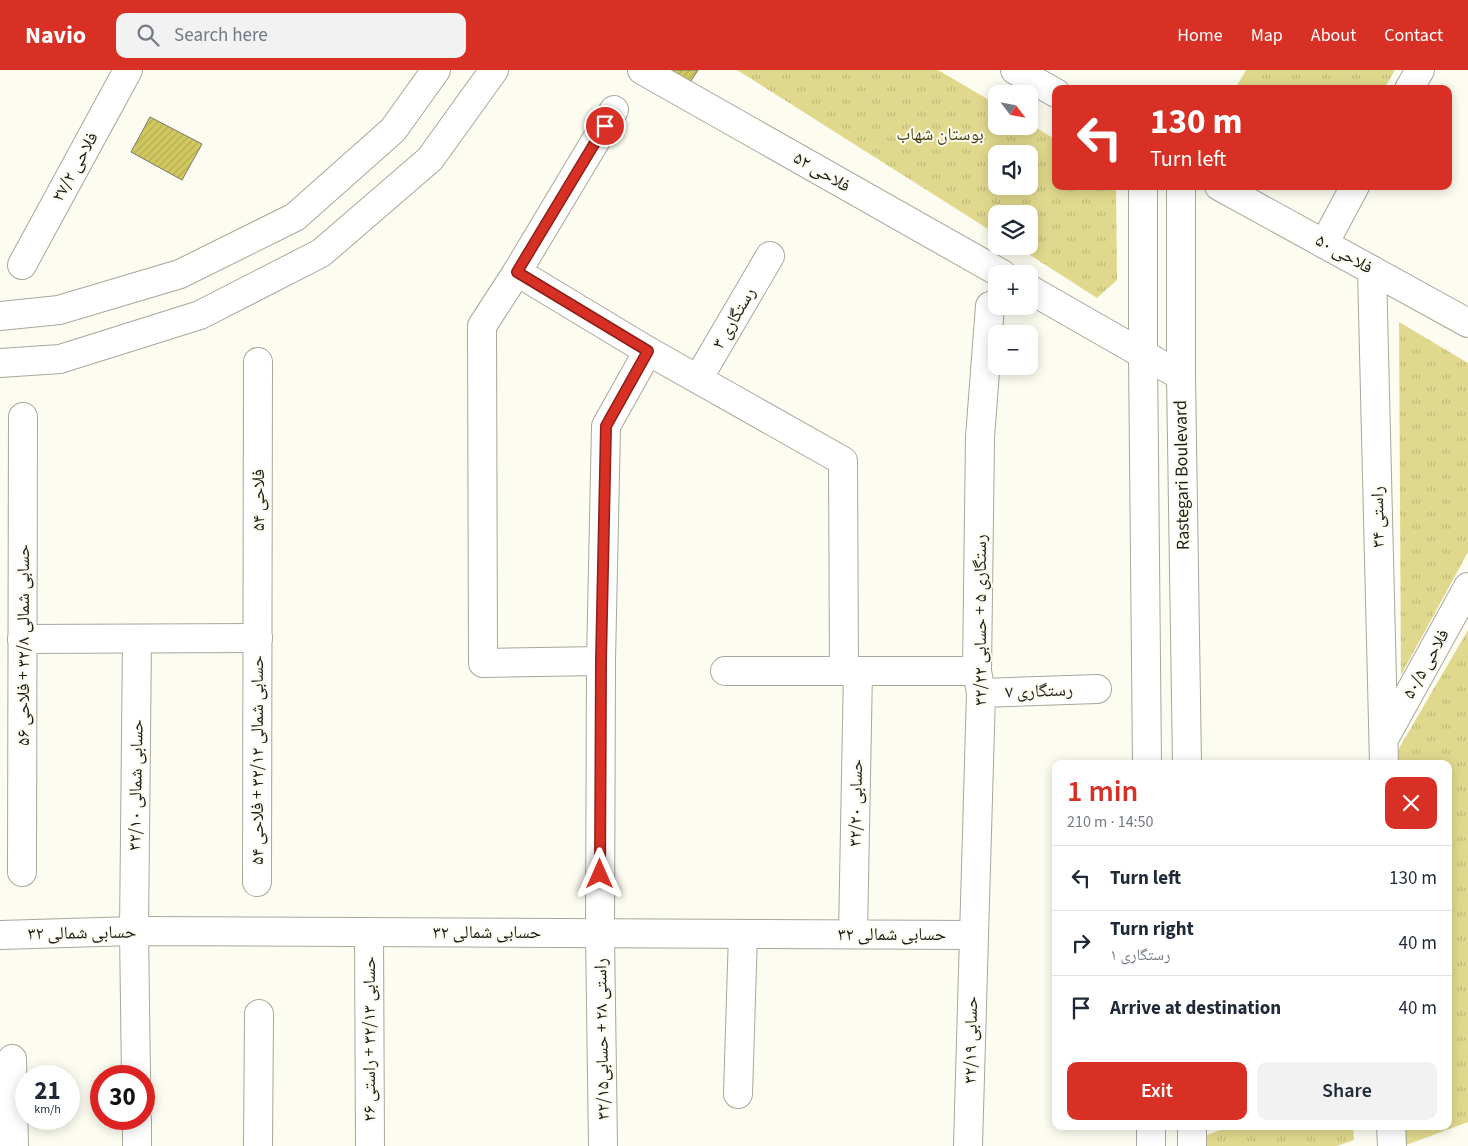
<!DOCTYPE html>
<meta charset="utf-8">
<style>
:root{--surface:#fff;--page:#f2f2f3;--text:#1f2937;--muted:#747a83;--line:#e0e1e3;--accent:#d93025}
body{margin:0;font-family:"Source Sans 3","Noto Naskh Arabic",sans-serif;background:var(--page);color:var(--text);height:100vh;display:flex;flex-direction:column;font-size:19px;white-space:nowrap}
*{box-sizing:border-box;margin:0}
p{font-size:16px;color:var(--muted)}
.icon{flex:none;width:28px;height:28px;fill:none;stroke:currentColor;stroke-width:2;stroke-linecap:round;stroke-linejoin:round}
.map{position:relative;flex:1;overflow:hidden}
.sheet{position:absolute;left:1052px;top:690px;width:400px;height:370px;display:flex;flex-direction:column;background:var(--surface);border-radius:10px;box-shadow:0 2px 12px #0003}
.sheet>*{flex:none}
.guide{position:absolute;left:1052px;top:15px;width:400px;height:105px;border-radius:10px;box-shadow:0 2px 12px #0003;background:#d93025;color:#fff;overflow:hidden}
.needle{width:32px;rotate:122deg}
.fabs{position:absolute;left:988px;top:15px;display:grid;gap:10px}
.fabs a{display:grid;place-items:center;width:50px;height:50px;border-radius:10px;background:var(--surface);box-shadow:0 2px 12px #0003;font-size:25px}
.speed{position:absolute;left:15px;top:995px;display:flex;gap:10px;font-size:25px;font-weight:700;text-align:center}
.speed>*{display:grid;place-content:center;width:65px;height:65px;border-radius:50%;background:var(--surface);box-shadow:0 2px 12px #0003;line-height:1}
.speed small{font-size:12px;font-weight:400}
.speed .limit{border:8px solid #d22;background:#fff;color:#111}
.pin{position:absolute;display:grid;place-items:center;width:42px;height:42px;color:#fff;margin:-21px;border:2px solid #fff;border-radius:50%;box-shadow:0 1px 5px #0007}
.me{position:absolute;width:55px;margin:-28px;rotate:0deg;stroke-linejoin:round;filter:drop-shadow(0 0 4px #0008)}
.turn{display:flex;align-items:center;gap:18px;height:105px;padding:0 15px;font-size:22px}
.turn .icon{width:65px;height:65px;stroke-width:2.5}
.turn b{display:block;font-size:35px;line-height:42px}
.round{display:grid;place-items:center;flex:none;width:52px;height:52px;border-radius:10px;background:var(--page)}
.overview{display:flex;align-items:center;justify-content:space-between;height:85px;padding:0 15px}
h1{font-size:30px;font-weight:600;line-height:38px;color:var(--accent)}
.cta{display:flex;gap:10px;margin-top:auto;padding:10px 15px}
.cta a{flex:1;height:58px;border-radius:10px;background:var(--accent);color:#fff;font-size:20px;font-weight:600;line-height:58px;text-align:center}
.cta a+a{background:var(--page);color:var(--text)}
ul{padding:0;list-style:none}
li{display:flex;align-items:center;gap:15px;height:65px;padding:0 15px;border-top:1px solid var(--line)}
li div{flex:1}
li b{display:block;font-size:19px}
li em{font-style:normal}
header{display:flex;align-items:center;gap:30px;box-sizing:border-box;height:70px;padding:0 25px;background:var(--accent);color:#fff}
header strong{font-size:24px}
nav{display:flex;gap:28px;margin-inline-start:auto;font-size:18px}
.search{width:350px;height:45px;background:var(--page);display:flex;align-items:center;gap:12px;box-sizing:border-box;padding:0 18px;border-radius:10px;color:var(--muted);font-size:19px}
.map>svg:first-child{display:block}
.park{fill:url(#park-tufts);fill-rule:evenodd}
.building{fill:url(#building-hatch);stroke:#79786e}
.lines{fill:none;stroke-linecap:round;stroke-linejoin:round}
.minor-casing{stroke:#a7a79c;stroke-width:30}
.tertiary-casing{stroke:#a7a79c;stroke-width:30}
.secondary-casing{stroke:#a7a79c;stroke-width:30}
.minor{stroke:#fff;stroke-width:28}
.tertiary{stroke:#fff;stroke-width:28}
.secondary{stroke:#fff;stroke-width:28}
.route-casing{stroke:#8d1f18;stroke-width:12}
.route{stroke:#d93025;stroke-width:9}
.labels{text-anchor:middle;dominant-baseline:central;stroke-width:4;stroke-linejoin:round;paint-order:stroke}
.park-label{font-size:18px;fill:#454014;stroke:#fdfcf0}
.street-label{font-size:18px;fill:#1d1c18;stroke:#fdfcf0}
</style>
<header>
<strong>Navio</strong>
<div class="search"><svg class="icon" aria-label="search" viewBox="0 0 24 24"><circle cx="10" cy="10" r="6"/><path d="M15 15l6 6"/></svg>Search here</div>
<nav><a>Home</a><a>Map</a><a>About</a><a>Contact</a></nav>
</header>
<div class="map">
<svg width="1468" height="1076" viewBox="0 0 1468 1076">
<defs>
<pattern id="park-tufts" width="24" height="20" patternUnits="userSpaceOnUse" patternTransform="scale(1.25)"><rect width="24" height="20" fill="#e0d98d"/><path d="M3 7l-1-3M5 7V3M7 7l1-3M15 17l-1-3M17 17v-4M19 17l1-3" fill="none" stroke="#c0ba79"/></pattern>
<pattern id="building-hatch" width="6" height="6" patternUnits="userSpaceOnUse" patternTransform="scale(1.25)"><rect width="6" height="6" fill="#d2c860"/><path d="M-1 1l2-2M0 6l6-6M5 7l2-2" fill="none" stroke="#b4ab53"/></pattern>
</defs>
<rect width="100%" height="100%" fill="#fdfcf0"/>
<g class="park">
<path d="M737 0H938L996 34V56H1029V53L1056 70V116H1116L1117 210 1097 228 1016 176H1029V144H996V164ZM996 84H1029V116H996Z"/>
<path d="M1246 0H1395L1384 19H1235Z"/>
<path d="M1399 252 1468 293V482L1401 605Z"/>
<path d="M1468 560V1052L1406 1075 1405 1056H1449V694H1399L1398 680Z"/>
<path d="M1231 1056H1353L1354 1070 1337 1076H1193L1194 1070Z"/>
</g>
<g class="building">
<path d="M667 0H698L689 14Z"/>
<path d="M150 47 202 74 182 110 131 82Z"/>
</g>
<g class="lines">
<defs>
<g id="minor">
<path d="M642 0 1002 204"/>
<path d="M1409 19 1420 0"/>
<path d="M1324 174 1355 116"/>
<path d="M22 195 128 0"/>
<path d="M1372 200 1384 694"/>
<path d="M517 202 648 281 843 391 844 601"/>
<path d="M1029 219 1181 306"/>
<path d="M698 309 770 186"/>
<path d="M22 569 258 568"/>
<path d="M601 591 483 593 482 256 517 202 614 40"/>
<path d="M725 601H977"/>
<path d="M981 623 1097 619"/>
<path d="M1384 669 1468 517"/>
<path d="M22 802 23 347"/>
<path d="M257 812 258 292"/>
<path d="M369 862 370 1076"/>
<path d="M853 864 858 601"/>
<path d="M12 989 14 1076"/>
<path d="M136 1006 134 861 137 569"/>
<path d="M738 1024 743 864"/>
<path d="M137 1049V1076"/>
<path d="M1391 1056 1392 1076"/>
<path d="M258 1076 259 944"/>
<path d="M603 1076 600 863 601 591 606 356 648 281"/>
<path d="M968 1076 981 623 977 601 980 367 990 236"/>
</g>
<g id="tertiary">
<path d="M1015 0 1056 23"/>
<path d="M1143 116V284L1147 694"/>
<path d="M1181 116V306L1187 694"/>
<path d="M1219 116 1468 253"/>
<path d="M0 865 134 861 973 865"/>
<path d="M1151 1056V1076"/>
<path d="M1192 1056V1076"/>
</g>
<g id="secondary">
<path d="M0 246 59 240 180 204 295 147 393 60 436 0"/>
<path d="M0 293 60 289 200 245 321 183 430 89 494 0"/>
</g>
</defs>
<use href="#minor" class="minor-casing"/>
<use href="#tertiary" class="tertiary-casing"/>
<use href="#secondary" class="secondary-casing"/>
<use href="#minor" class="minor"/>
<use href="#tertiary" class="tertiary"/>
<use href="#secondary" class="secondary"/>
</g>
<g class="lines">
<defs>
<path id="route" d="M600 804 601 591 606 356 648 281 517 202 605 56"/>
</defs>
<use href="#route" class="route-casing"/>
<use href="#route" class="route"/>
</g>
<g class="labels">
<g class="park-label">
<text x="940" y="64">بوستان شهاب</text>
</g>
<g class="street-label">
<text transform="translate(75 97) rotate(-61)">فلاحی ۲۷/۲</text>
<text transform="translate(822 102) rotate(30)">فلاحی ۵۲</text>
<text transform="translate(1344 184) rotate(29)">فلاحی ۵۰</text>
<text transform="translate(734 248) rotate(-60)">رستگاری ۳</text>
<text transform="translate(1182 405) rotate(-91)">Rastegari Boulevard</text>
<text transform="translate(258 430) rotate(-90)">فلاحی ۵۴</text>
<text transform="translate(1378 447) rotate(-91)">راستی ۳۴</text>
<text transform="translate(980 550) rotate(-90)">رستگاری ۵ + حسابی ۳۲/۲۲</text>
<text transform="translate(23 575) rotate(-90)">حسابی شمالی ۳۲/۸ + فلاحی ۵۶</text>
<text transform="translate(1426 594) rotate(-61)">فلاحی ۵۰/۵</text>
<text transform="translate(1039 621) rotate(-2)">رستگاری ۷</text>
<text transform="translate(257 690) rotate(-90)">حسابی شمالی ۳۲/۱۲ + فلاحی ۵۴</text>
<text transform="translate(136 715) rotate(-89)">حسابی شمالی ۳۲/۱۰</text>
<text transform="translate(856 733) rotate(-89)">حسابی ۳۲/۲۰</text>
<text x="487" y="862">حسابی شمالی ۳۲</text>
<text transform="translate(82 863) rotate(-1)">حسابی شمالی ۳۲</text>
<text x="892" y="864">حسابی شمالی ۳۲</text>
<text transform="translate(369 969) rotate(-90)">حسابی ۳۲/۱۳ + راستی ۲۶</text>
<text transform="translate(602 969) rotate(-91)">راستی ۲۸ + حسابی۳۲/۱۵</text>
<text transform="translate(971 970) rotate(-89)">حسابی ۳۲/۱۹</text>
</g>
</g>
</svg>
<div class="fabs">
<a><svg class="needle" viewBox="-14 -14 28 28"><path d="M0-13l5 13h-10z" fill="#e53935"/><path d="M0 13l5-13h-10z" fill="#747a83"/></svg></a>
<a><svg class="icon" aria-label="sound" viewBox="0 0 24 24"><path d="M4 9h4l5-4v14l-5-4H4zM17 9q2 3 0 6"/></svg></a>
<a><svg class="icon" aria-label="layers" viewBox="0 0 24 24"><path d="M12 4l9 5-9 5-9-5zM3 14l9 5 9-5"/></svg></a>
<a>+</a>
<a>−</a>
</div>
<div class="speed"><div>21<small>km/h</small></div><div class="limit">30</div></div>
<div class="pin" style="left:605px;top:56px;background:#d93025"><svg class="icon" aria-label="arrive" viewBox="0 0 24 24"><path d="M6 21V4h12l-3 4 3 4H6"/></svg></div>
<svg class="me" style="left:600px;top:804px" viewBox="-20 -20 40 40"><path d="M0-17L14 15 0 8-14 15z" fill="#d93025" stroke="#fff" stroke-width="4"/></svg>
<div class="guide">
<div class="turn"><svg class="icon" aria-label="left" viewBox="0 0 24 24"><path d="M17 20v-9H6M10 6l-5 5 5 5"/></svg><div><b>130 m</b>Turn left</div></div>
</div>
<section class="sheet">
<div class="overview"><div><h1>1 min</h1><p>210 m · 14:50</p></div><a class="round" style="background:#d93025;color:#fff"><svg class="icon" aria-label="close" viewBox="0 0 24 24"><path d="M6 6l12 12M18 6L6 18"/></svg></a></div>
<ul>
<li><svg class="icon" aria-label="left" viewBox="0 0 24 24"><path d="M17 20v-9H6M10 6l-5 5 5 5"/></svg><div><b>Turn left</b></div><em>130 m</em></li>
<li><svg class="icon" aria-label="right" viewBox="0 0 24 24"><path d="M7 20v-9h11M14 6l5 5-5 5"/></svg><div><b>Turn right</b><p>رستگاری ۱</p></div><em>40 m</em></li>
<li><svg class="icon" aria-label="arrive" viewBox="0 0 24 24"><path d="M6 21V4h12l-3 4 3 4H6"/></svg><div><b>Arrive at destination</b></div><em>40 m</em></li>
</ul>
<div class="cta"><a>Exit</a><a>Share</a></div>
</section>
</div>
